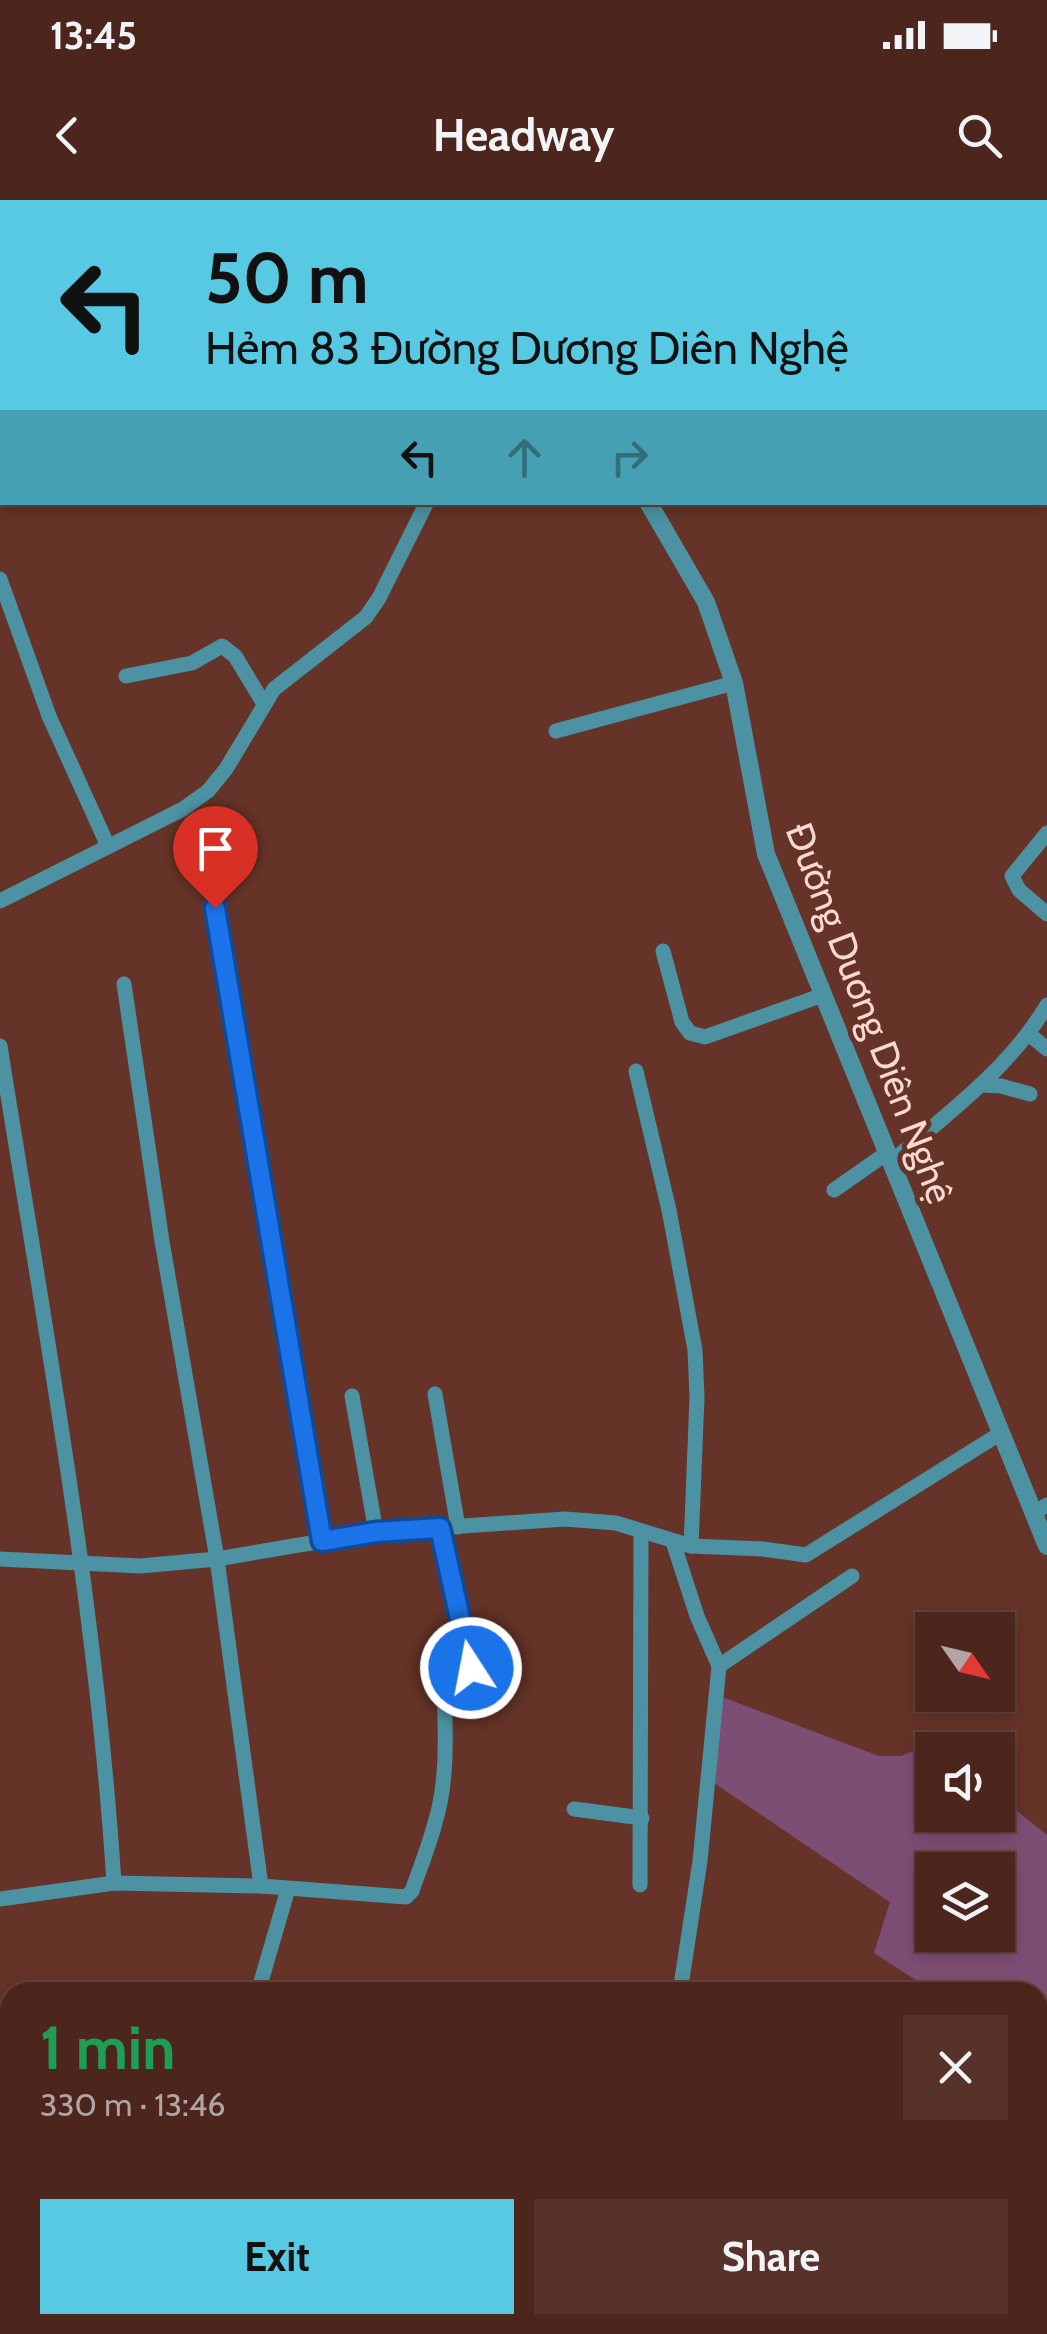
<!DOCTYPE html>
<meta charset="utf-8">
<style>
:root{--surface:#4c261d;--page:#56322a;--text:#f1f3f6;--muted:#b2a5a4;--line:#63433b;--accent:#57c9e2}
body{margin:0;font-family:Cabin,sans-serif;background:var(--page);color:var(--text);height:100vh;display:flex;flex-direction:column;font-size:38px;white-space:nowrap}
*{box-sizing:border-box;margin:0}
p{font-size:32px;color:var(--muted)}
.icon{flex:none;width:55px;height:55px;fill:none;stroke:currentColor;stroke-width:2;stroke-linecap:round;stroke-linejoin:round}
.map{position:relative;flex:1;overflow:hidden}
.details{position:absolute;left:0px;top:1782px;width:1048px;height:352px;display:flex;flex-direction:column;background:var(--surface);border-radius:30px 30px 0 0;box-shadow:0 5px 15px #0003,0 0 0 2px var(--line)}
.details>*{flex:none}
.top-card{position:absolute;left:0px;top:0px;width:1048px;height:305px;box-shadow:0 5px 15px #0003,0 0 0 2px var(--line);background:#57c9e2;color:#111;overflow:hidden}
.needle{width:65px;rotate:124deg}
.tools{position:absolute;left:915px;top:1412px;display:grid;gap:20px}
.tools a{display:grid;place-items:center;width:100px;height:100px;border-radius:0px;background:var(--surface);box-shadow:0 5px 15px #0003,0 0 0 2px var(--line);font-size:50px}
.pin{position:absolute;display:grid;place-items:center;width:85px;height:85px;color:#fff;margin:-102px -42px;border-radius:50% 50% 50% 0;rotate:-45deg;box-shadow:0 0 10px #0007}
.pin .icon{rotate:45deg}
.me{position:absolute;width:110px;margin:-55px;rotate:349deg;stroke-linejoin:round;filter:drop-shadow(0 0 8px #0008)}
.turn{display:flex;align-items:center;gap:35px;height:210px;padding:0 40px;font-size:45px}
.turn .icon{width:130px;height:130px;stroke-width:2.5}
.turn b{display:block;font-size:70px;line-height:85px}
.lanes{display:flex;align-items:center;height:95px;padding:0 40px;background:#0003;justify-content:center;gap:50px;direction:ltr}
.lanes .off{opacity:.35}
.round{display:grid;place-items:center;flex:none;width:105px;height:105px;border-radius:0px;background:var(--page)}
.headline{display:flex;align-items:center;justify-content:space-between;height:170px;padding:0 40px}
h1{font-size:60px;font-weight:800;line-height:75px;color:#1e9e55}
.action{display:flex;gap:20px;margin-top:auto;padding:20px 40px}
.action a{flex:1;height:115px;border-radius:0px;background:var(--accent);color:#111;font-size:40px;font-weight:800;line-height:115px;text-align:center}
.action a+a{background:var(--page);color:var(--text)}
.status{display:flex;justify-content:space-between;align-items:center;height:70px;padding:0 50px;background:var(--surface);direction:ltr}
.status svg{height:28px;fill:currentColor}
header{display:flex;justify-content:space-between;align-items:center;height:130px;padding:0 40px;background:var(--surface);font-size:45px;font-weight:800}
.map>svg:first-child{display:block}
.built{fill:#73392c}
.green{fill:#7d4e74;fill-rule:evenodd}
.lines{fill:none;stroke-linecap:round;stroke-linejoin:round}
.minor{stroke:#4c92a2;stroke-width:15}
.tertiary{stroke:#4c92a2;stroke-width:18}
.route-casing{stroke:#114b97;stroke-width:25}
.route{stroke:#1a73e8;stroke-width:18}
.labels{text-anchor:middle;dominant-baseline:central;stroke-width:10;stroke-linejoin:round;paint-order:stroke}
.street-label{font-size:38px;fill:#f8d8d0;stroke:#653327}
</style>
<div class="status"><b>13:45</b><svg viewBox="0 0 49 12"><path d="M0 12V9h3v3zM5 12V6h3v6zM10 12V3h3v9zM15 12V0h3v12zM26 1h20v11H26zM47 4h2v5h-2z"/></svg></div>
<header><svg class="icon" aria-label="back" viewBox="0 0 24 24"><path d="M15 5l-7 7 7 7"/></svg>Headway<svg class="icon" aria-label="search" viewBox="0 0 24 24"><circle cx="10" cy="10" r="6"/><path d="M15 15l6 6"/></svg></header>
<div class="map">
<svg width="1047" height="2134" viewBox="0 0 1047 2134">
<rect width="100%" height="100%" fill="#653327"/>
<path class="built" d="M1038 2067 1047 2072V2134H980L984 2125H1038Z"/>
<path class="green" d="M722 1497 879 1556H901L944 1538 951 1550H932V1615H998V1596L1047 1635V1840L1042 1847 1038 1844V1792H934L874 1753 890 1702 714 1583ZM932 1670H998V1735H932Z"/>
<g class="lines">
<g class="minor">
<path d="M862 0 866 2"/>
<path d="M521 2 523 0"/>
<path d="M756 2 758 0"/>
<path d="M0 29 2 28"/>
<path d="M0 273 2 272"/>
<path d="M0 379 49 516 108 646"/>
<path d="M126 476 192 463 222 446 235 456 264 504"/>
<path d="M556 531 734 483"/>
<path d="M1047 633 1012 676 1019 690 1047 714"/>
<path d="M0 701 183 609 208 591 226 569 274 489 366 417 379 398 427 302"/>
<path d="M215 709 322 1341"/>
<path d="M663 751 682 822 690 833 705 837 823 795"/>
<path d="M124 784 162 1041 217 1359 261 1686"/>
<path d="M1030 835 1047 849"/>
<path d="M0 846C44 1124 96 1402 114 1683"/>
<path d="M636 871 669 1010 695 1150 697 1198 691 1346"/>
<path d="M981 885 1001 886 1030 894"/>
<path d="M891 962C947 914 1009 869 1047 805"/>
<path d="M834 990 887 953"/>
<path d="M435 1194 458 1327"/>
<path d="M352 1196 376 1332"/>
<path d="M1034 1313 1047 1305"/>
<path d="M673 1342 697 1416 719 1466 700 1661 680 1792"/>
<path d="M0 1359 140 1366 217 1359 376 1332 565 1319 616 1323 691 1346 763 1349 806 1355 1001 1233"/>
<path d="M719 1466 852 1376"/>
<path d="M574 1609 642 1618"/>
<path d="M640 1685 641 1331"/>
<path d="M0 1699 114 1683 261 1686 406 1697 412 1691C420 1668 429 1646 435 1623 449 1577 445 1528 444 1480L448 1475 471 1468 440 1328"/>
<path d="M258 1792 288 1689"/>
<path d="M0 1950 10 1949"/>
<path d="M1038 2059 1047 2064"/>
</g>
<g class="tertiary">
<path d="M468 0 469 2"/>
<path d="M648 302 706 402 734 483 766 654 1047 1346"/>
</g>
</g>
<g class="lines">
<defs>
<path id="route" d="M215 708 322 1341 376 1332 440 1328 471 1468"/>
</defs>
<use href="#route" class="route-casing"/>
<use href="#route" class="route"/>
</g>
<g class="labels">
<g class="street-label">
<text transform="translate(870 813) rotate(69)">Đường Duơng Diên Nghệ</text>
</g>
</g>
</svg>
<div class="tools">
<a><svg class="needle" viewBox="-14 -14 28 28"><path d="M0-13l5 13h-10z" fill="#e53935"/><path d="M0 13l5-13h-10z" fill="#b2a5a4"/></svg></a>
<a><svg class="icon" aria-label="sound" viewBox="0 0 24 24"><path d="M4 9h4l5-4v14l-5-4H4zM17 9q2 3 0 6"/></svg></a>
<a><svg class="icon" aria-label="layers" viewBox="0 0 24 24"><path d="M12 4l9 5-9 5-9-5zM3 14l9 5 9-5"/></svg></a>
</div>
<div class="pin" style="left:215px;top:708px;background:#d93025"><svg class="icon" aria-label="arrive" viewBox="0 0 24 24"><path d="M6 21V4h12l-3 4 3 4H6"/></svg></div>
<svg class="me" style="left:471px;top:1468px" viewBox="-20 -20 40 40"><circle r="17" fill="#1a73e8" stroke="#fff" stroke-width="3"/><path d="M0-11L8 9 0 5-8 9z" fill="#fff"/></svg>
<div class="top-card">
<div class="turn"><svg class="icon" aria-label="left" viewBox="0 0 24 24"><path d="M17 20v-9H6M10 6l-5 5 5 5"/></svg><div><b>50 m</b>Hẻm 83 Đường Dương Diên Nghệ</div></div>
<div class="lanes"><svg class="icon" aria-label="left" viewBox="0 0 24 24"><path d="M17 20v-9H6M10 6l-5 5 5 5"/></svg><svg class="icon off" aria-label="ahead" viewBox="0 0 24 24"><path d="M12 20V5M6 11l6-6 6 6"/></svg><svg class="icon off" aria-label="right" viewBox="0 0 24 24"><path d="M7 20v-9h11M14 6l5 5-5 5"/></svg></div>
</div>
<section class="details">
<div class="headline"><div><h1>1 min</h1><p>330 m · 13:46</p></div><a class="round"><svg class="icon" aria-label="close" viewBox="0 0 24 24"><path d="M6 6l12 12M18 6L6 18"/></svg></a></div>
<div class="action"><a>Exit</a><a>Share</a></div>
</section>
</div>
